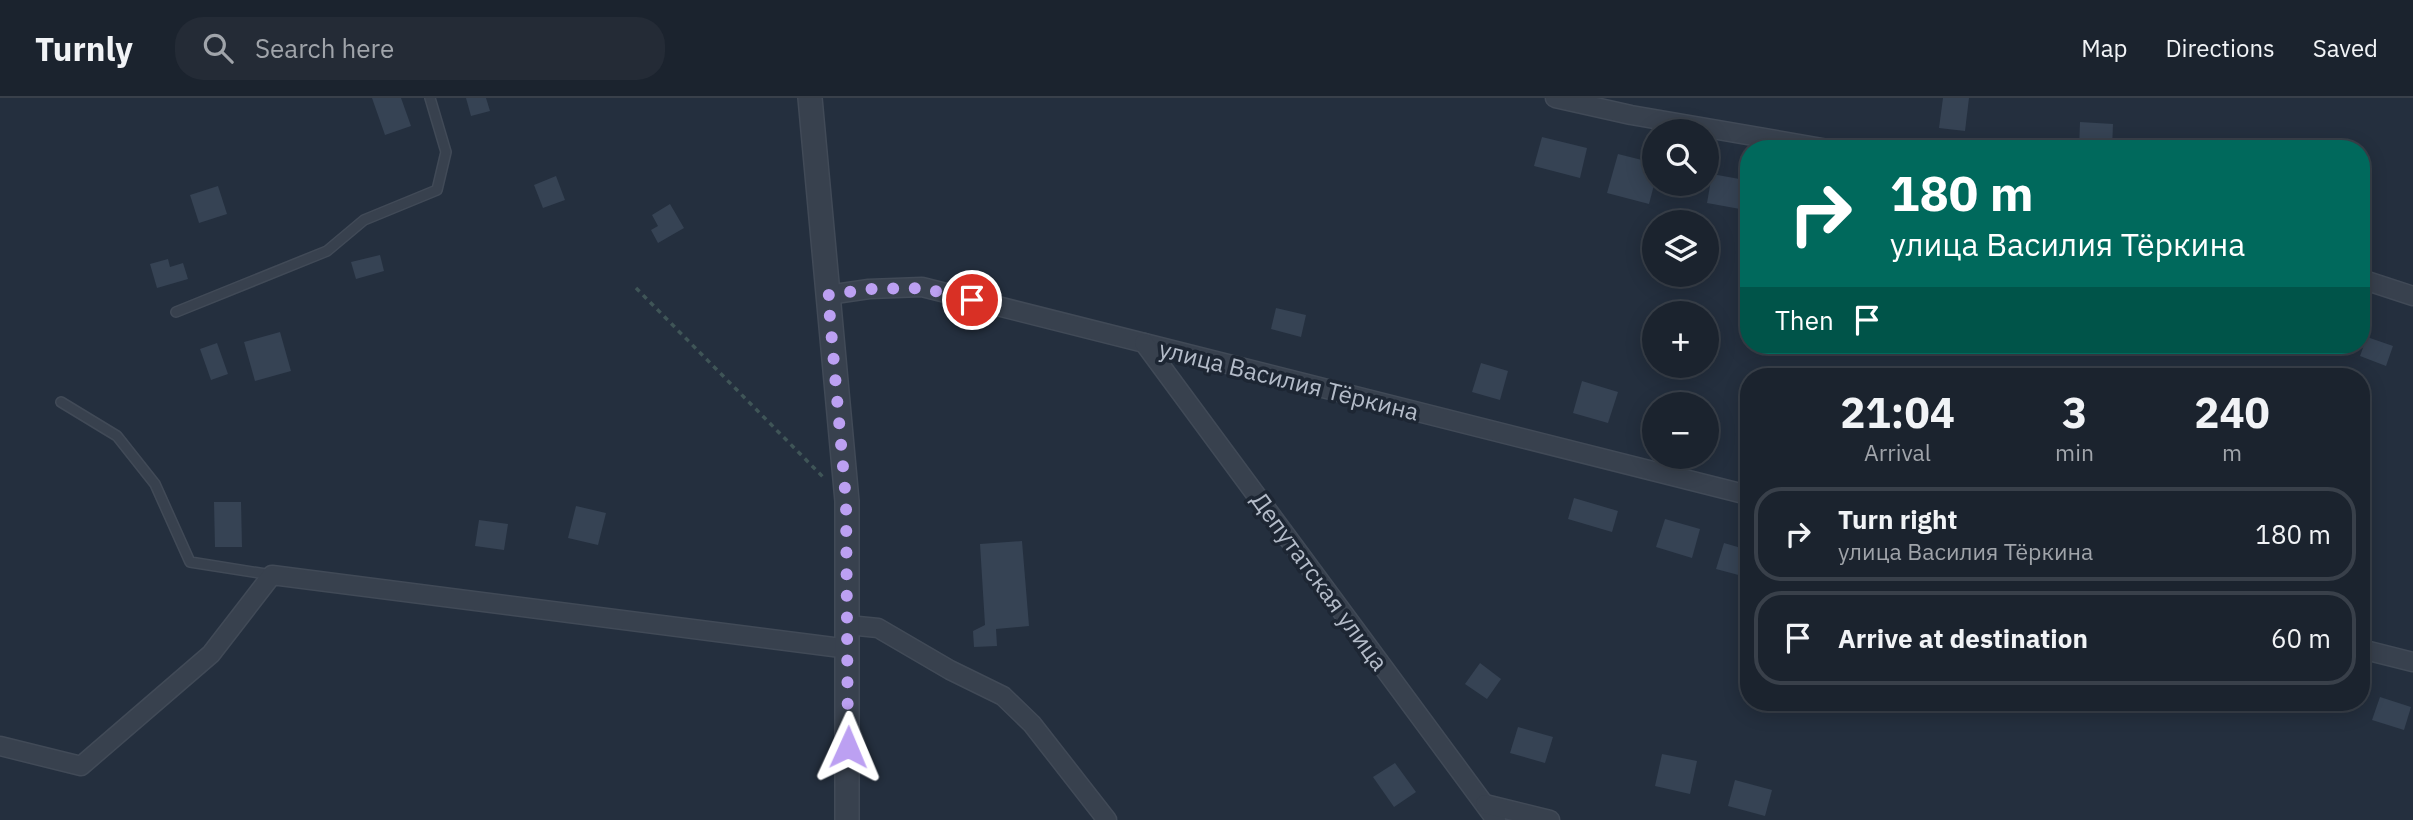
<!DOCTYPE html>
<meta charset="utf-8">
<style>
:root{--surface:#1b232e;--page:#242b36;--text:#f1f3f6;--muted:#a0a4aa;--line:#39404a}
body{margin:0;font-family:"IBM Plex Sans",sans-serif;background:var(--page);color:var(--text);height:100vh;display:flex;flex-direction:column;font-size:26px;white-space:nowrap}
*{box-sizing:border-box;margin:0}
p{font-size:23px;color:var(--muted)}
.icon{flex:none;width:38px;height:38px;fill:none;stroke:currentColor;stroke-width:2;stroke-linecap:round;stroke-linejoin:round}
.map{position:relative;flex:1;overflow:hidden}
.details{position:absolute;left:1740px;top:270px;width:630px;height:343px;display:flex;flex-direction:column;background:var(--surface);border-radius:28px;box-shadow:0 4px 18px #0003,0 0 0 2px var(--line)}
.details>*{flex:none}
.banner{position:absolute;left:1740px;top:42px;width:630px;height:214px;border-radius:28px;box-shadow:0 4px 18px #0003,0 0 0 2px var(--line);background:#00695c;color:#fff;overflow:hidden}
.controls{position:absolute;left:1642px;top:21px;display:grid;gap:14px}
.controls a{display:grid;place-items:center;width:77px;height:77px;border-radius:50%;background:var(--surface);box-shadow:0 4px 18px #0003,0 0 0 2px var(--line);font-size:35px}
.pin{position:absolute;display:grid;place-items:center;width:60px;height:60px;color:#fff;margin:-30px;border:4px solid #fff;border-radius:50%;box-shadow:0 2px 7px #0007}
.me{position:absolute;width:77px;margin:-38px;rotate:1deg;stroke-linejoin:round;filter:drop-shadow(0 0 5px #0008)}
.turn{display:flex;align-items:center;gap:24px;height:147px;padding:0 35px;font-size:32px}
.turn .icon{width:91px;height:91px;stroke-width:2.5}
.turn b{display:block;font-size:49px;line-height:60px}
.then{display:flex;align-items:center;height:66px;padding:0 35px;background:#0003;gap:14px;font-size:26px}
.eta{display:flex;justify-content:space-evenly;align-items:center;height:119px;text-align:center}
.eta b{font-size:42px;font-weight:700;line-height:49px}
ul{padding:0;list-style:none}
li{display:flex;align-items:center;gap:21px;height:94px;margin:0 14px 10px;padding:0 21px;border:4px solid var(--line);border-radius:28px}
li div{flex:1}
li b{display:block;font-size:26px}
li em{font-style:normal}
header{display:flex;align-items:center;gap:42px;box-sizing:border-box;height:98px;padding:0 35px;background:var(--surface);border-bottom:2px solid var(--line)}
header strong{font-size:33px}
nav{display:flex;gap:38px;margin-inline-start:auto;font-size:24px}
.search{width:490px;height:63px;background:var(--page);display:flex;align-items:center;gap:18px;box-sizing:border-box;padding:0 24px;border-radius:28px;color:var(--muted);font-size:26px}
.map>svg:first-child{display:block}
.building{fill:#364354}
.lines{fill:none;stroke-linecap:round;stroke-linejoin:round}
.service-casing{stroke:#414a57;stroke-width:12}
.minor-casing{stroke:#414a57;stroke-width:21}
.tertiary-casing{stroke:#414a57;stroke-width:26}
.path{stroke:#3f5557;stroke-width:3.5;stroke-dasharray:5 5;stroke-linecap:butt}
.service{stroke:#38414e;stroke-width:9}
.minor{stroke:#38414e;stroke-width:18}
.tertiary{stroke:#38414e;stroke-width:23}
.route{stroke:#bca0f2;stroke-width:12;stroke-dasharray:0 21.6}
.labels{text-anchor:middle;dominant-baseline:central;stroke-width:7;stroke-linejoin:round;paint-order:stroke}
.street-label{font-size:24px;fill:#b4bcc9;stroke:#1d2633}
</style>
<header>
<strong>Turnly</strong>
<div class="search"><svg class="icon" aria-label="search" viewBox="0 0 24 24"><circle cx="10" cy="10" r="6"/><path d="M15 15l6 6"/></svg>Search here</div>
<nav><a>Map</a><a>Directions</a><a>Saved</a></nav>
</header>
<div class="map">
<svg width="2413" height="722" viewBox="0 0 2413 722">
<rect width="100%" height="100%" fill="#242f3e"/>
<g class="building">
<path d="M372 0H401L411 28 385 37Z"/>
<path d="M466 0H486L490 13 471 18Z"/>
<path d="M1943 0H1969L1965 33 1939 30Z"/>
<path d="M2080 24 2113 26 2112 51H2079Z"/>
<path d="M1542 39 1587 50 1580 80 1534 68Z"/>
<path d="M1618 56 1654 65V87L1649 106 1607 95Z"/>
<path d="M1712 76 1745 82 1740 111 1707 105Z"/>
<path d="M556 78 565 102 543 110 534 87Z"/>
<path d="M218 88 227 116 199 125 190 97Z"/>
<path d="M670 106 684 130 658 145 651 132 658 128 652 117Z"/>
<path d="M380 157 384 173 356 181 351 164Z"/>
<path d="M168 161 170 169 183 165 188 181 157 190 150 166Z"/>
<path d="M1276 210 1306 217 1301 239 1271 231Z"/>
<path d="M280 234 291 273 255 283 244 244Z"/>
<path d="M2367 239 2393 248 2386 268 2360 258Z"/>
<path d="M217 245 228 276 211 282 200 251Z"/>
<path d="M1481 265 1508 273 1500 302 1472 294Z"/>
<path d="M1582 283 1618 294 1608 325 1573 315Z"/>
<path d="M1574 400 1618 413 1612 434 1568 421Z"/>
<path d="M214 404H241L242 449H215Z"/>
<path d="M576 408 606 415 598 447 568 440Z"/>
<path d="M1665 421 1700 431 1692 460 1656 449Z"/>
<path d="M479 422 508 426 504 452 475 448Z"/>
<path d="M1022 443 1029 528 996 531 997 548 974 549 973 533 985 527 980 446Z"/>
<path d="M1724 445 1748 452 1746 479 1716 471Z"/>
<path d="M1480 565 1501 581 1487 601 1465 586Z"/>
<path d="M2380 599 2411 609 2404 632 2372 622Z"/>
<path d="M1518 629 1553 639 1545 665 1510 655Z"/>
<path d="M1662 656 1697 663 1690 696 1655 688Z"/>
<path d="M1395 665 1416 694 1394 709 1373 679Z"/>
<path d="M1735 682 1772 692 1765 718 1728 708Z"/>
</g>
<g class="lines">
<defs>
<g id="service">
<path d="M176 214 327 153 364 122 437 92 446 54 430 0"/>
<path d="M61 304 117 338 155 386 190 464 272 477"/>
</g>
<g id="minor">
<path d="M1555 0 1631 17 1828 51"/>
<path d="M2361 181 2413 198"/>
<path d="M828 197 869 191 922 189 1748 397"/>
<path d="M1144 245 1496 722"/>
<path d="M848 527 878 530 950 572 1003 598 1032 626 1107 722"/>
<path d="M2361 551 2413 564"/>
<path d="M0 648 81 668 211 556 272 477 849 551"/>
<path d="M1485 706 1550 722"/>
</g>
<path id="tertiary" d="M810 0 847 403V722"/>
</defs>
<use href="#service" class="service-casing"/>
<use href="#minor" class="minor-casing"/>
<use href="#tertiary" class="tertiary-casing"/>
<path class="path" d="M636 190 825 381"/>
<use href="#service" class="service"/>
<use href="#minor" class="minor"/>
<use href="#tertiary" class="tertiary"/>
</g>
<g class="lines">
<path class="route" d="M848 649 846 403 828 197 869 191 922 190 972 202"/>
</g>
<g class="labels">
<g class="street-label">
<text transform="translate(1289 282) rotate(14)">улица Василия Тёркина</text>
<text transform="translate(1320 483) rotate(54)">Депутатская улица</text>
</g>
</g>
</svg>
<div class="controls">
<a><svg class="icon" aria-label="search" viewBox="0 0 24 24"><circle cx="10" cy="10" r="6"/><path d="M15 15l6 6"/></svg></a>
<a><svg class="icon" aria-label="layers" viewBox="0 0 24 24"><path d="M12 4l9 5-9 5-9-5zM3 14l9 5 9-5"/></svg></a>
<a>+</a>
<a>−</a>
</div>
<div class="pin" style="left:972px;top:202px;background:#d93025"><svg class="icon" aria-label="arrive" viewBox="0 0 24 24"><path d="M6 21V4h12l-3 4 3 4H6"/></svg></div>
<svg class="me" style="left:848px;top:649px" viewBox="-20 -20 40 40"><path d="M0-17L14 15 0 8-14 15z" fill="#bca0f2" stroke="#fff" stroke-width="4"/></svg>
<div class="banner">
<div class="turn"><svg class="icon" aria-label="right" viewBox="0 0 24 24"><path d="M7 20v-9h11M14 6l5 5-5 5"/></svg><div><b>180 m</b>улица Василия Тёркина</div></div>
<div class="then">Then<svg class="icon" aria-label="arrive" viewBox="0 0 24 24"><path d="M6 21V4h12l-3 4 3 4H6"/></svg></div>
</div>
<section class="details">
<div class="eta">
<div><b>21:04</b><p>Arrival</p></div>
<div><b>3</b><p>min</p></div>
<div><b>240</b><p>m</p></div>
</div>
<ul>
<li><svg class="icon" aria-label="right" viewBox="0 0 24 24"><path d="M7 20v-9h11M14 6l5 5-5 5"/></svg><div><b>Turn right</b><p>улица Василия Тёркина</p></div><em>180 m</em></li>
<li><svg class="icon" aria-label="arrive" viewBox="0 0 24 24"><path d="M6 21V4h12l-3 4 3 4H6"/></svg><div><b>Arrive at destination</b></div><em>60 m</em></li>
</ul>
</section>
</div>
